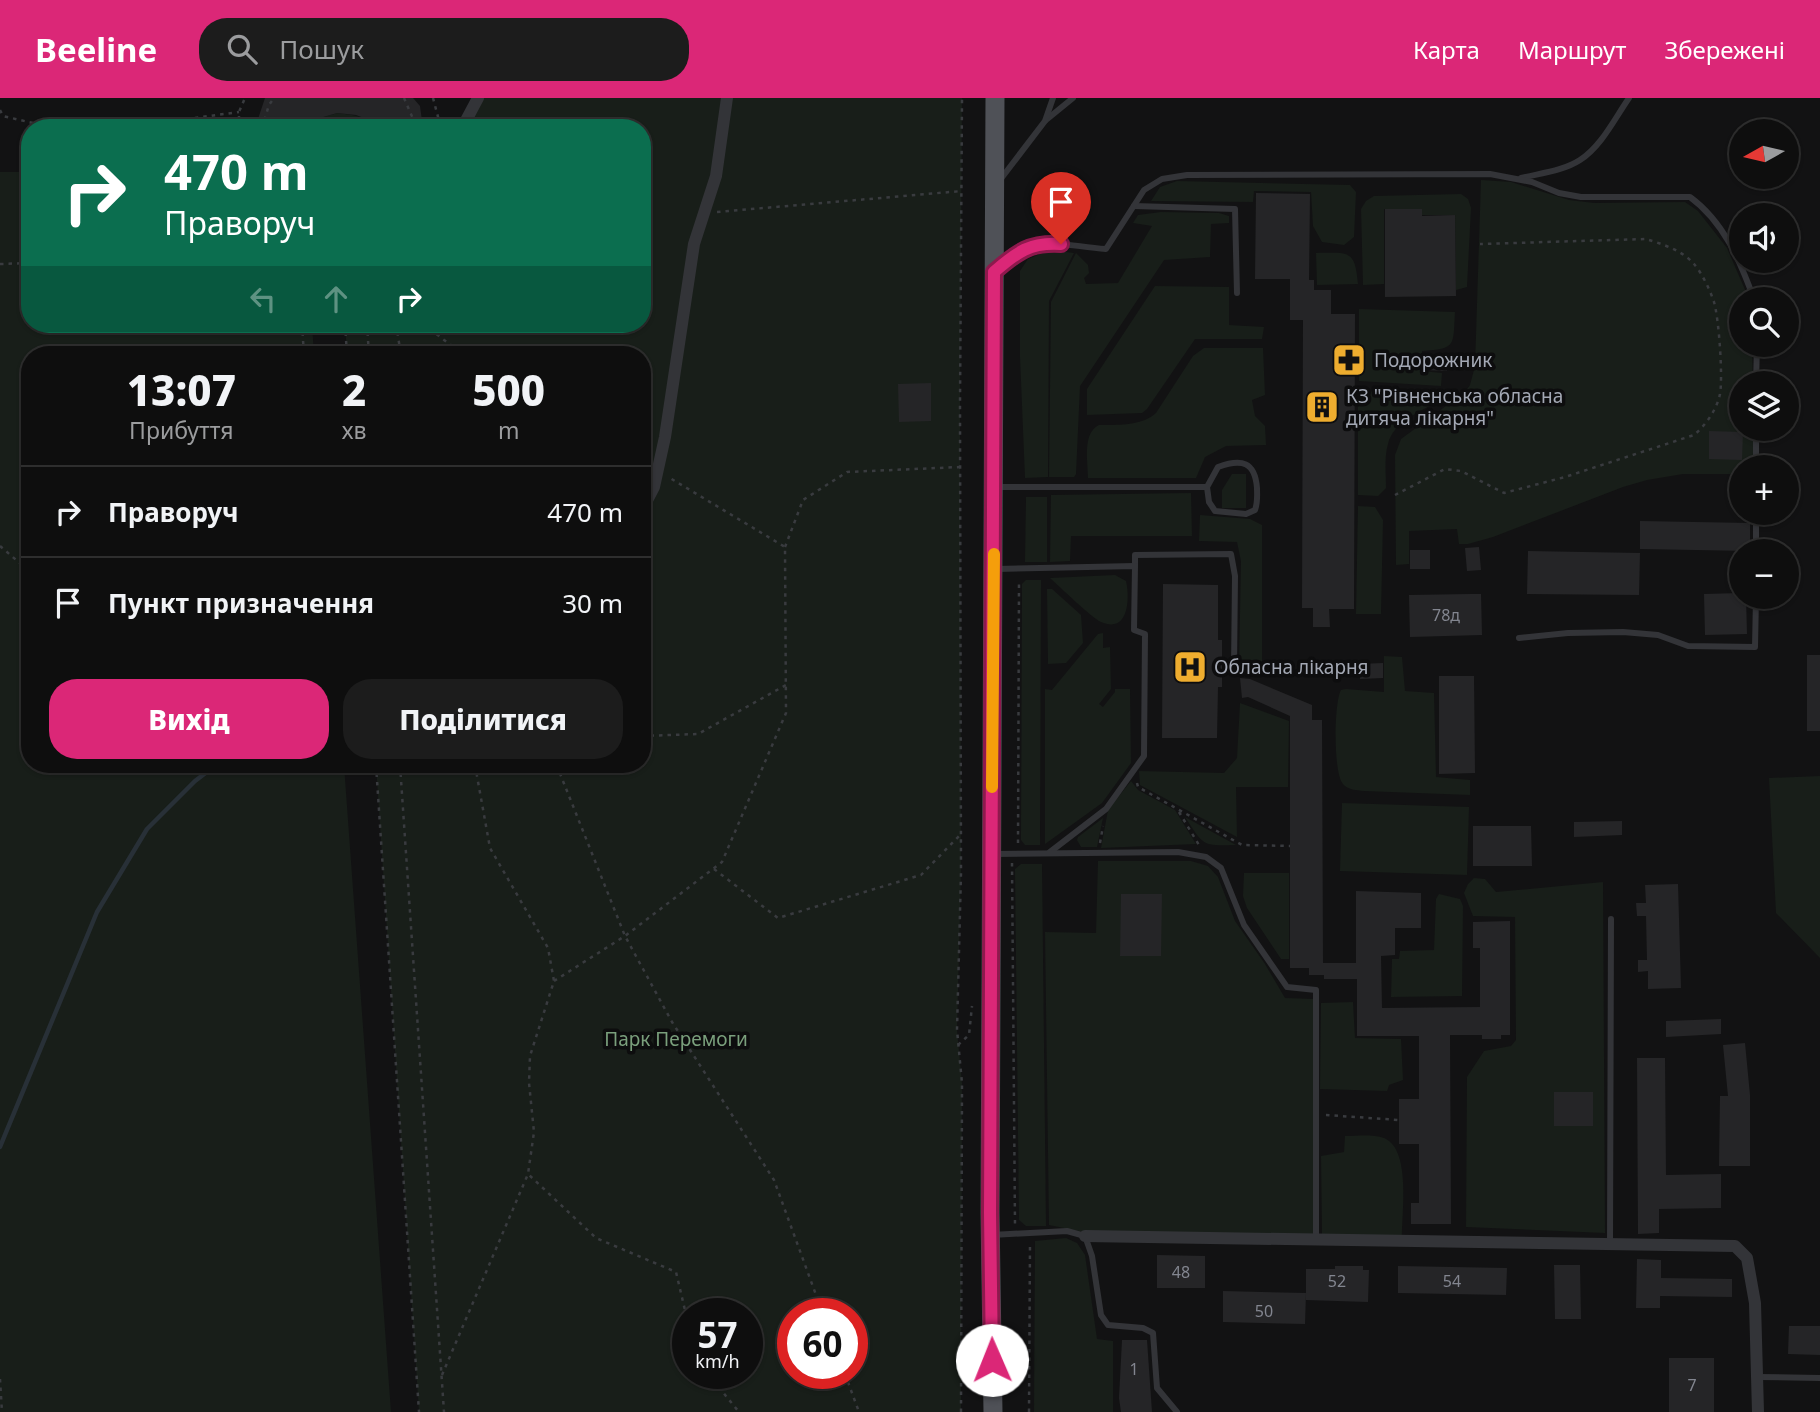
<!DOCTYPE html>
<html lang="uk">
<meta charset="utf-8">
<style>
:root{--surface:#0e0e0e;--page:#1c1c1c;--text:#f1f3f6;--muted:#9b9c9e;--line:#2e2e2e;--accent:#db2777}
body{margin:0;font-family:"Noto Sans",sans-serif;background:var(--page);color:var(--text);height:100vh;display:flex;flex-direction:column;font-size:26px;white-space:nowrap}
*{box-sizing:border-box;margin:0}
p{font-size:23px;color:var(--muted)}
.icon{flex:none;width:38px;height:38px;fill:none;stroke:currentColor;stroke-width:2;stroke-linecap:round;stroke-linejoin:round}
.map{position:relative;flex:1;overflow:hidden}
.panel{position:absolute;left:21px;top:248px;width:630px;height:427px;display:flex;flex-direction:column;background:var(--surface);border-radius:28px;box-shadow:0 2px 5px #0004,0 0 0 2px var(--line)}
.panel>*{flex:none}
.hud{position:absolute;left:21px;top:21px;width:630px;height:214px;border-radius:28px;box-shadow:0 2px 5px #0004,0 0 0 2px var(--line);background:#0b6e4f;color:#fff;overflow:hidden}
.needle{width:46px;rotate:262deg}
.fabs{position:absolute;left:1729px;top:21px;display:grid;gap:14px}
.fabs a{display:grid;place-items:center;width:70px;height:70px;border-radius:50%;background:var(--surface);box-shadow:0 2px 5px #0004,0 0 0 2px var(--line);font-size:35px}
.speed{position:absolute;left:672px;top:1200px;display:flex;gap:14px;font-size:35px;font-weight:700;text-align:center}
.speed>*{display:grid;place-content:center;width:91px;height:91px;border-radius:50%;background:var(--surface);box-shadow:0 2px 5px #0004,0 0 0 2px var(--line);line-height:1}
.speed small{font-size:18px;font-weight:400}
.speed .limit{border:10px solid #d22;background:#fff;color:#111}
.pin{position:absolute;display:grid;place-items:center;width:60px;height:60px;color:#fff;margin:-72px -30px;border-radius:50% 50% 50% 0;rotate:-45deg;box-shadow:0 0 7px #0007}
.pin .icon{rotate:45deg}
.me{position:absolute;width:77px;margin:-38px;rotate:359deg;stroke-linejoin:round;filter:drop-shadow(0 0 5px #0008)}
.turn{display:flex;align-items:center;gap:24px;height:147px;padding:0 28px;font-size:32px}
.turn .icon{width:91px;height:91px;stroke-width:2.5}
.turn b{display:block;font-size:49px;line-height:60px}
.lanes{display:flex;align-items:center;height:66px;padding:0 28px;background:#0003;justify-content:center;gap:35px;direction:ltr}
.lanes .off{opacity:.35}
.eta{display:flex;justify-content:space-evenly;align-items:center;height:119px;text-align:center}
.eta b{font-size:42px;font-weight:800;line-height:49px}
.action{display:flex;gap:14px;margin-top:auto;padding:14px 28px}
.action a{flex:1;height:80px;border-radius:28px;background:var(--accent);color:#fff;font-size:28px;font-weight:800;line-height:80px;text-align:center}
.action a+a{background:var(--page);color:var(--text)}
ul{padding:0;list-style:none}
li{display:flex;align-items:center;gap:21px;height:91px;padding:0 28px;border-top:2px solid var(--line)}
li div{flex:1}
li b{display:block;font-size:26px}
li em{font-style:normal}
header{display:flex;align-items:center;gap:42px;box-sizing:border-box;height:98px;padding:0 35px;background:var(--accent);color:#fff}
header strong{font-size:33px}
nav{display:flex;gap:38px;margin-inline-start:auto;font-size:24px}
.search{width:490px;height:63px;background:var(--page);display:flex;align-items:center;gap:18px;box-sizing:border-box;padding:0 24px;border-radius:28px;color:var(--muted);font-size:26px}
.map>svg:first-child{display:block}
.green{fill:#181e19;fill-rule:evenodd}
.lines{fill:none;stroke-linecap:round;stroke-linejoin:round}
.stream{stroke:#283037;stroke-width:4.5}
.building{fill:#252527}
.path{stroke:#393b3f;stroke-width:2.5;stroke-dasharray:3.5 5;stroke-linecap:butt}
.service{stroke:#333438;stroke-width:6}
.minor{stroke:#333438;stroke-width:12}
.primary{stroke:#4f5157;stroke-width:19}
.route-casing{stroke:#8e194d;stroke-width:18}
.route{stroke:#db2777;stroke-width:12}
.slow{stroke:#f59e0b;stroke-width:12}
.labels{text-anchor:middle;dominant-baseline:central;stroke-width:7;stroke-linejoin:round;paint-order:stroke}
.number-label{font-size:16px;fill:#838690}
.poi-label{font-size:19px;fill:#a3a8b4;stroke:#0d0d0e;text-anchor:start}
.park-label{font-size:19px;fill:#7a9f7c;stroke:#0d0d0e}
</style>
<header>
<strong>Beeline</strong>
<div class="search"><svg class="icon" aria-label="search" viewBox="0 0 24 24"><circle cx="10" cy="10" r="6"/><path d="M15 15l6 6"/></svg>Пошук</div>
<nav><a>Карта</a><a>Маршрут</a><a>Збережені</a></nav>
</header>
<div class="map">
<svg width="1820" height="1314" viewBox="0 0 1820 1314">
<rect width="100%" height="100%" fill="#121213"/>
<g class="green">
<path d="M478 0H962L960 307 961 775 957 932 962 985 961 1314H419L376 667H642V257H347L345 226H642V30H462ZM688 1216H747V1276H688ZM793 1216H852V1276H793Z"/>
<path d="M337 15C353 17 367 18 380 30H306L320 20Z"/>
<path d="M0 74H30V226H312L314 257H30V667H344L391 1314H0Z"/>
<path d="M1481 82 1511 84 1569 102 1594 105 1685 104 1698 113 1727 150 1749 201H1741V247H1752L1753 285H1741V331H1753V362L1745 369H1741V372L1732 376H1683L1647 382 1623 389 1493 439 1468 446H1459L1457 431 1409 433V466L1396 467 1395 357 1401 341 1465 294 1470 287 1475 268Z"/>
<path d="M1177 83 1350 87 1356 94 1354 139 1344 147 1322 144 1313 128 1311 94 1254 93 1253 104 1151 103 1160 89Z"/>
<path d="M1461 96 1468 101 1471 110 1467 189 1456 192 1455 117H1422V111H1384V186L1363 187 1361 111 1366 103 1374 98Z"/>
<path d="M1161 114 1219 115 1229 118V125L1211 126 1210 159 1164 162 1080 288 1076 376 1074 379H1049L1051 204 1076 155 1088 167 1089 175 1084 180 1086 186 1118 185 1152 128 1133 125 1138 117Z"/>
<path d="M1058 153 1074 155 1049 203 1048 379 1025 380 1020 259V173L1028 161 1045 154Z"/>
<path d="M1316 155C1349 155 1355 151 1358 186L1317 187Z"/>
<path d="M1155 188 1229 189V227L1264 229 1262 241H1195L1147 311 1142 315 1087 317V291Z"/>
<path d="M1359 211 1455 214C1453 247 1457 251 1422 253V273L1442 275 1441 288 1359 283Z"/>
<path d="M1204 250H1263L1265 297 1252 302 1255 318 1265 328 1266 347 1226 348 1205 359 1196 380H1088C1088 363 1082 335 1099 327 1117 327 1142 328 1156 315L1193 258Z"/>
<path d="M1358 293 1445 297 1442 301C1424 312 1393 323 1388 346 1384 359 1386 376 1386 390L1378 398 1358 397Z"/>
<path d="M1232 376H1246V410H1222V392Z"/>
<path d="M1191 395 1192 438H1071L1070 463 1050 464 1051 397Z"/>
<path d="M1026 399H1047V464H1025Z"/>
<path d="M1358 408 1375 409 1383 422 1381 516H1356Z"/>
<path d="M1200 417 1250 421 1262 427V570L1239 569 1241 463 1237 444 1199 443Z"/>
<path d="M1115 477 1126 483C1130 500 1129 536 1101 524 1092 520 1060 489 1050 480Z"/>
<path d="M1026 482H1041L1040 747H1025L1021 742 1022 486Z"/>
<path d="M1047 491H1052L1081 517 1083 545 1066 565 1048 566Z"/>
<path d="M1103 535V550L1110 549 1111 591 1099 606 1103 609 1115 594V591H1130L1131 665 1102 705 1045 746V591L1052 592 1098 536Z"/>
<path d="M1384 558 1402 559 1405 593 1434 595 1436 679 1470 682V697L1364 693C1356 692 1348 692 1343 686 1333 675 1334 604 1341 592L1346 591 1384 594Z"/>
<path d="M1240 605 1289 623 1288 689H1236L1237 739 1140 687 1139 673 1224 675 1237 660Z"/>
<path d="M1820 678V860L1776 815 1769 680Z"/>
<path d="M1131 683 1138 692 1175 712 1196 746 1101 750 1108 712Z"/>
<path d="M1342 705 1469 709 1467 777 1340 773Z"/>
<path d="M1185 719 1236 747C1202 748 1204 748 1185 719Z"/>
<path d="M1103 720 1097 749H1081L1077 742 1078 739Z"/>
<path d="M1098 763H1191L1208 768 1218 779 1235 823 1265 866 1285 900 1314 901 1313 1137 1084 1134 1049 1127 1045 834 1096 835Z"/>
<path d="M1021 766H1042L1046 1128H1026L1019 1122 1015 771Z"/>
<path d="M1244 775H1289V861H1281L1247 810 1243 798Z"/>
<path d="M1474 780 1485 781 1496 794 1603 784 1605 1135 1466 1129 1467 979 1484 953 1511 948 1516 942 1515 819 1473 818 1464 795 1468 786ZM1554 994H1593V1028H1554Z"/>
<path d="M1439 796 1460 801 1463 808 1462 898 1391 899 1392 861H1399L1400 853 1434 852 1436 801Z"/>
<path d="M1353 904 1355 940 1401 941 1403 982 1389 987 1387 993 1320 991 1321 905Z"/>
<path d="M1345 1038C1357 1038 1373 1036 1384 1040 1411 1051 1402 1114 1402 1139L1322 1136 1321 1058 1344 1054Z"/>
<path d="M1066 1140 1077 1145 1085 1157 1097 1241 1113 1243V1314H1034L1035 1143Z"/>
</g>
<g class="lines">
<path class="stream" d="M0 1049 97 814 147 731 195 683 216 667"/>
</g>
<g class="building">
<path d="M265 0H413L420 8 423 30H380L374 24 356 17 337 15 320 20 306 30H255Z"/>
<path d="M1256 95 1310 96 1309 182H1314V192H1331V216H1355L1354 511H1329L1330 529H1313V510H1302L1303 222H1290V181H1255Z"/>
<path d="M1385 111H1422V118L1455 117 1456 198 1385 199Z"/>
<path d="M1424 260 1447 261V273L1424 272Z"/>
<path d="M931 285V323L899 324 898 286Z"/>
<path d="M1709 333 1743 334 1742 362 1709 361Z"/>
<path d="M1640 423 1750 425V453L1640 451Z"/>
<path d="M1479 449 1481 472 1467 473 1465 450Z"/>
<rect x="1410" y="452" width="20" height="19"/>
<path d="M1528 453 1640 455 1639 497 1527 496Z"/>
<path d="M1163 486 1218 487V542H1222V589H1218L1217 640H1162Z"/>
<path d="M1741 495V499H1746L1747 536 1705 537 1704 496Z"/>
<path d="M1470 496H1481L1482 537 1410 539 1409 497Z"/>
<rect x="1807" y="557" width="13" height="76"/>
<path d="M1383 565V580L1360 581 1359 566Z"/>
<path d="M1439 578H1474L1475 675 1439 676Z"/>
<path d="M1240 580 1250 581 1312 607V622H1322L1323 865H1356V793L1421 795V830H1395V857L1381 858 1382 910 1480 909V850H1473V824L1510 823V937H1501V941H1482V937H1450L1451 1126H1411V1105H1419V1046H1399V1001H1419V938H1357V881H1324V877H1309V870H1290V618L1248 599 1242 600Z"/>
<path d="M1622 723V737L1574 739V724Z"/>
<path d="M1473 728H1531L1532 768H1473Z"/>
<path d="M1678 786 1681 890 1648 891V873L1638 874V862H1647L1646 818H1637L1636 805H1646L1645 787Z"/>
<path d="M1121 796H1162L1161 858H1120Z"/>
<path d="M1721 921V936L1666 939V923Z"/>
<path d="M1745 945 1750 997V1068H1719L1720 998H1728L1723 947Z"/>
<path d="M1637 960H1665L1666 1077 1721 1076V1110L1659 1111V1135L1638 1136Z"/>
<rect x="1554" y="994" width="39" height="34"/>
<path d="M1157 1157 1205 1158V1190H1157Z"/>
<path d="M1637 1161 1661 1162V1180L1732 1181V1199L1660 1198V1210H1636Z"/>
<path d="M1554 1167H1580L1581 1221H1555Z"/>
<path d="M1335 1168H1363V1172H1369L1368 1204 1306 1202V1171H1335Z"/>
<path d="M1398 1168 1507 1170 1506 1197 1398 1195Z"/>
<path d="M1223 1193 1306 1195 1305 1226 1223 1224Z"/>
<path d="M1789 1228H1820V1257L1788 1256Z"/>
<path d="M1122 1242H1147L1152 1314H1121L1119 1300Z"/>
<rect x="1669" y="1260" width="45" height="54"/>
</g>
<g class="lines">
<g class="path">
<path d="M404 0 417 30"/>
<path d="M433 0 441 30"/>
<path d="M0 12 3 18 54 30"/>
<path d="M119 30 239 14"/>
<path d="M239 30V14L245 0"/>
<path d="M262 30 269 7 274 0"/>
<path d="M717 114 962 93"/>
<path d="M0 166 30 165"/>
<path d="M302 226 304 257"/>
<path d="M345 226 347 257"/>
<path d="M367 226 369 257"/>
<path d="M396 226 401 257"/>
<path d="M423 226 464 257"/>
<path d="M1395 397 1445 371 1461 373 1504 395 1565 379 1694 337C1706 327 1717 311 1720 296 1723 279 1719 221 1714 204 1710 192 1702 175 1694 166 1682 152 1662 146 1646 141L1480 146"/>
<path d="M0 448 30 474"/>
<path d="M785 449 803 402 847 374 960 369"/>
<path d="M642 638 698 636 786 587"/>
<path d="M376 667 419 1314"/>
<path d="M400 667 444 1314"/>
<path d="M475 667 490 750 548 850 554 883 530 958 529 985 534 1034 528 1076"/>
<path d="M561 667 559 673 625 838 672 924 774 1082 823 1216"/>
<path d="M1137 685 1138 689 1242 747 1290 748"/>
<path d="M1179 714 1199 747"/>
<path d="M1018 745 1019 482"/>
<path d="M1100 745 1103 728"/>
<path d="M1012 765 1015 1126"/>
<path d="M714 771 778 820 921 777 961 736"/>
<path d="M554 883 625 838 722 764 786 615 785 449 670 380"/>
<path d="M958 947 969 937 972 908"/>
<path d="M1326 1017 1399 1022"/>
<path d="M708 1276 739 1314"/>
<path d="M845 1276 859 1314"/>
<path d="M442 1277 528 1076 596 1140 676 1174 688 1225"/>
<path d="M0 1281 2 1314"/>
<path d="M961 1314 962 985 957 932 961 775 960 307 962 0"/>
<path d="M1029 1314 1030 1146"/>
</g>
<g class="service">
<path d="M1046 22 1073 0"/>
<path d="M1521 80C1541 75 1563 73 1580 62 1601 49 1615 20 1629 0"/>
<path d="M1000 82 1045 23 1053 0"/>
<path d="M1134 108 1235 111 1237 195"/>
<path d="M999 170C1040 135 1056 147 1106 151L1144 92 1162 81 1187 77 1490 76 1532 84 1559 95 1581 99H1690C1724 124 1740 163 1754 201"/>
<path d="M1756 285 1757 247"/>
<path d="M1756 369V331"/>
<path d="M997 389H1207L1218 369C1242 360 1255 364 1257 390 1257 398 1258 404 1255 412L1246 416 1215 413 1209 404 1207 389"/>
<path d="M1756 453V415"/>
<path d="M1135 468V457L1231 456 1235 478 1234 571"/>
<path d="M996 471 1135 468 1134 532 1145 536 1144 658 1106 711 1050 754"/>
<path d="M1519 540 1568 535 1623 534 1658 537 1688 548 1755 549 1756 499"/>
<path d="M994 756 1178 754 1206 759 1221 770 1244 827 1287 889 1316 892V1141"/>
<path d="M992 1137 1067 1133 1085 1138 1092 1158 1101 1217 1108 1227 1143 1230 1153 1235 1157 1290 1177 1314"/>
<path d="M1610 1146 1611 821"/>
<path d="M1758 1279 1820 1280"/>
</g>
<g class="minor">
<path d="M462 30 478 0"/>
<path d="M642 412 654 389 665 339 694 146 716 78 727 0"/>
<path d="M1085 1138 1735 1148 1747 1160 1755 1205 1758 1314"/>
</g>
<path class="primary" d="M993 1314 990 1115 995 0"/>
</g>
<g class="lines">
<defs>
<path id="route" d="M992 1262 990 1115 994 174C1017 154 1030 144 1061 146"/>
</defs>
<use href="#route" class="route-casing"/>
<use href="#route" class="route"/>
<path class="slow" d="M992 689 994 456"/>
</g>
<defs>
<symbol id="pharmacy-square" viewBox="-11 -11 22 22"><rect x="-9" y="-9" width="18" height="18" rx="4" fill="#eead2f" stroke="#0d0d0e"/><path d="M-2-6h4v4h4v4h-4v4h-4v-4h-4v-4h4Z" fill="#111"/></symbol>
<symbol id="building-square" viewBox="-11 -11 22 22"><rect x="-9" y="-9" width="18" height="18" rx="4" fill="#eead2f" stroke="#0d0d0e"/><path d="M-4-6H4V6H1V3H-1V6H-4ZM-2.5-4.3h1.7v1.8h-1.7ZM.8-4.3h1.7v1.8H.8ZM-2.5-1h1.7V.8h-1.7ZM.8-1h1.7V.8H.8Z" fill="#111"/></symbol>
<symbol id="hospital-square" viewBox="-11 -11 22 22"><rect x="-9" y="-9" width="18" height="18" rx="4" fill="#eead2f" stroke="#0d0d0e"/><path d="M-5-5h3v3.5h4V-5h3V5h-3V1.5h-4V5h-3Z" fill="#111"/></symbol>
</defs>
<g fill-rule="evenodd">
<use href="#pharmacy-square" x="1330" y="243" width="38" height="38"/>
<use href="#building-square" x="1303" y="290" width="38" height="38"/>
<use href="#hospital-square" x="1171" y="550" width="38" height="38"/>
</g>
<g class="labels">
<g class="number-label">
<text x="1446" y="517">78д</text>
<text x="1181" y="1174">48</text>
<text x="1337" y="1183">52</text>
<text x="1452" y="1183">54</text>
<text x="1264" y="1213">50</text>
<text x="1134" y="1271">1</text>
<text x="1692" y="1287">7</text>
</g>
<g class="poi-label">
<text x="1374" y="262">Подорожник</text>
<text x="1346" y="298">КЗ "Рівненська обласна<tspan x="1346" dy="22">дитяча лікарня"</tspan></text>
<text x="1214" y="569">Обласна лікарня</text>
</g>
<g class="park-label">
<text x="676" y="941">Парк Перемоги</text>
</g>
</g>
</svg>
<div class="fabs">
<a><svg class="needle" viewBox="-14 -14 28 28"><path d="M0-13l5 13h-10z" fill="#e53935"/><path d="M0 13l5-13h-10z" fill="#9b9c9e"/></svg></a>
<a><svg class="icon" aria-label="sound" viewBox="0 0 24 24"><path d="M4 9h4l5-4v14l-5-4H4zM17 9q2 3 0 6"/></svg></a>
<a><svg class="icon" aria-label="search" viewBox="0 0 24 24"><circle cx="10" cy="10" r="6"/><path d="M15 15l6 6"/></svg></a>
<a><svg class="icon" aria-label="layers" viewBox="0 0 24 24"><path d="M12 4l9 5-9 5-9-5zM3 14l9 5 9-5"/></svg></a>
<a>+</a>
<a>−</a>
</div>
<div class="speed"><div>57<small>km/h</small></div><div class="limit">60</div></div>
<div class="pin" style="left:1061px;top:146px;background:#d93025"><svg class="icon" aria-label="arrive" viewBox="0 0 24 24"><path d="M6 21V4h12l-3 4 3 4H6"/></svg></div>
<svg class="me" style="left:992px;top:1262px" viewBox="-20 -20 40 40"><circle r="19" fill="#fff"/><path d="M0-13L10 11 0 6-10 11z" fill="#db2777"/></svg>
<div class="hud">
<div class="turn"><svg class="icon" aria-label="right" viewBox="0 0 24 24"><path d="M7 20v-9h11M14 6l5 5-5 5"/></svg><div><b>470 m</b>Праворуч</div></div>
<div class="lanes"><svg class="icon off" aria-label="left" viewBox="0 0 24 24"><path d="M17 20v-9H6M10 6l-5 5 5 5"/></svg><svg class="icon off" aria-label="ahead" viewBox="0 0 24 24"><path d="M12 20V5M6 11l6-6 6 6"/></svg><svg class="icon" aria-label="right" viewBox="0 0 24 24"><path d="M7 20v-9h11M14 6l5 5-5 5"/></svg></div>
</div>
<section class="panel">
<div class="eta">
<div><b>13:07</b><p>Прибуття</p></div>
<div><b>2</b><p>хв</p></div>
<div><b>500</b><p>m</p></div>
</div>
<ul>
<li><svg class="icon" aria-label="right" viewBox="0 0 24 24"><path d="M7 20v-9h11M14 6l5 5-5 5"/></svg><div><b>Праворуч</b></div><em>470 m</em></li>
<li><svg class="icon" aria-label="arrive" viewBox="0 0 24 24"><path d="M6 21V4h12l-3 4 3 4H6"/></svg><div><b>Пункт призначення</b></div><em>30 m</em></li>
</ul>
<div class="action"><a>Вихід</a><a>Поділитися</a></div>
</section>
</div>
